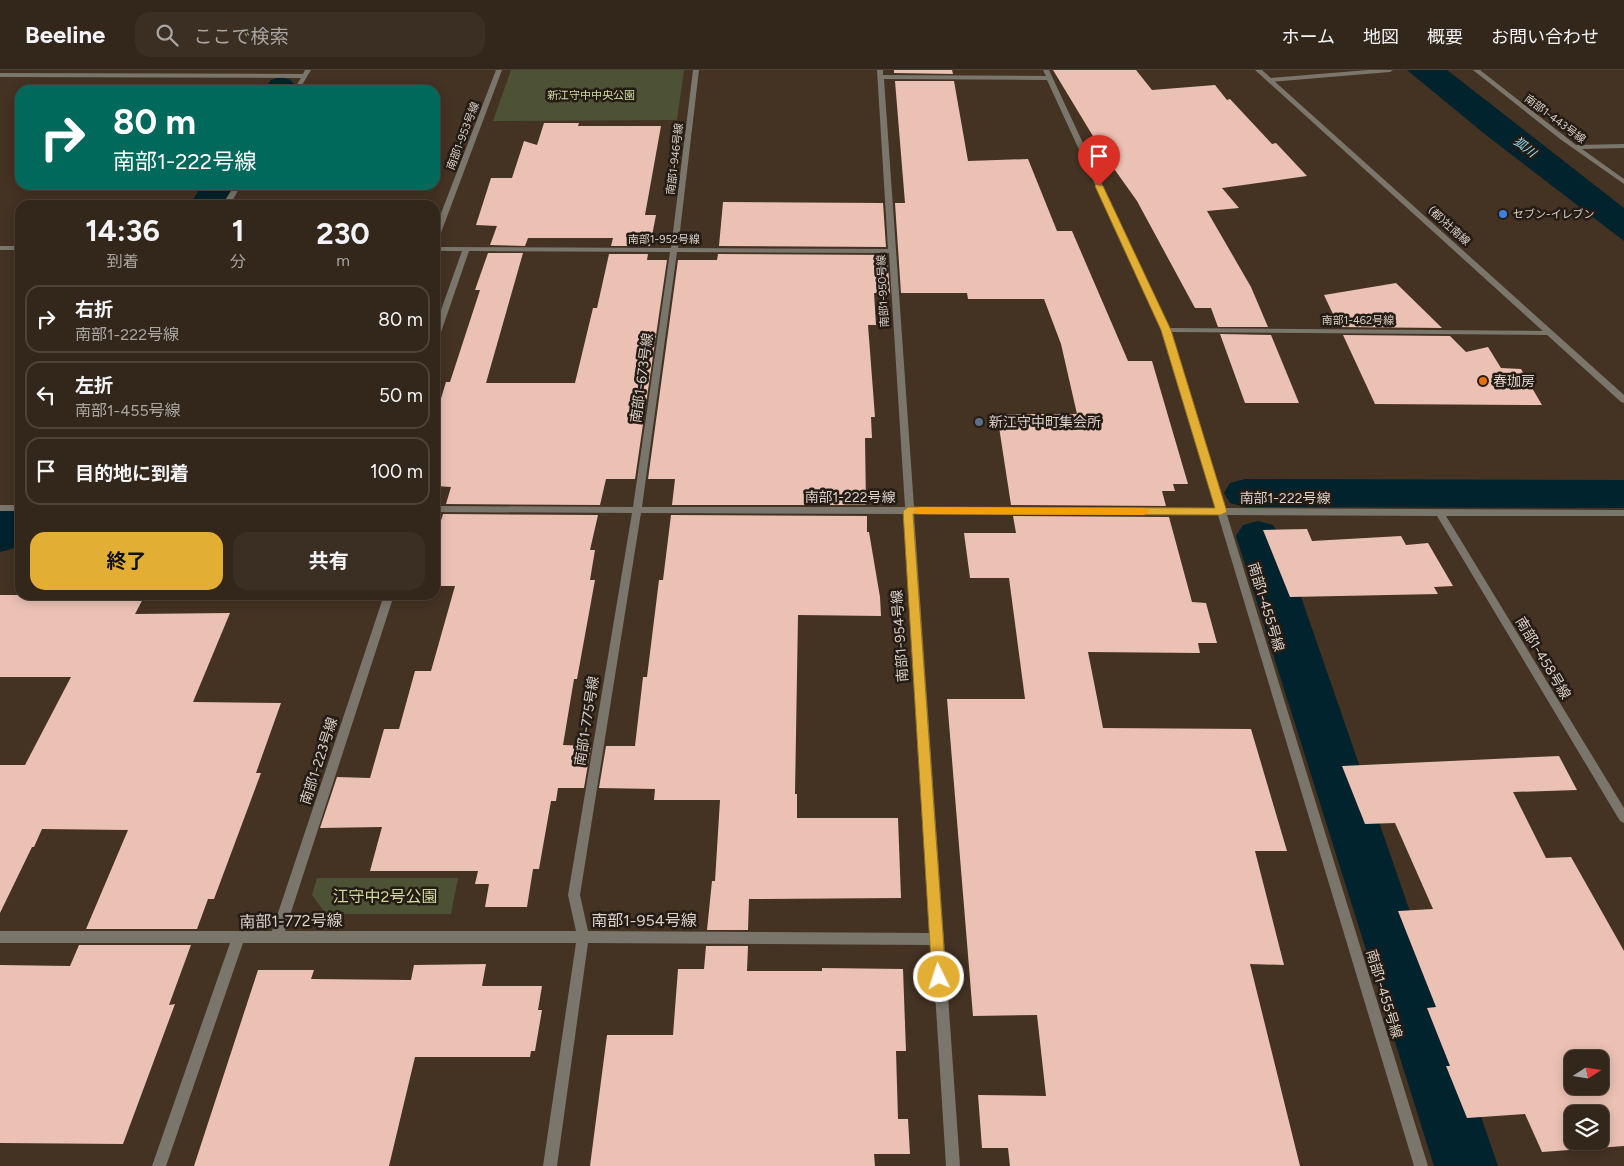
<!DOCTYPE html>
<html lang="ja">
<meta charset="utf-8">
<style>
:root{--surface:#33261a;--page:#3b2e23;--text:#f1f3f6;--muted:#a9a5a2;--line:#4e4339;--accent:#e3ae34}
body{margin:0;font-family:Figtree,"Noto Sans JP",sans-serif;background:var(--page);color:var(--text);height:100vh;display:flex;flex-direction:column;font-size:19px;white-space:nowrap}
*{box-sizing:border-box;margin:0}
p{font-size:16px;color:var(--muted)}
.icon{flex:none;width:28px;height:28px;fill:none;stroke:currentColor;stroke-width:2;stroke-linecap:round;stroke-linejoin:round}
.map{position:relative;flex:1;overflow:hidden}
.side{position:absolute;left:15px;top:130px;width:425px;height:400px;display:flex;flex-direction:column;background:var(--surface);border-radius:15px;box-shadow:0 2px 12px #0003,0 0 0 1px var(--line)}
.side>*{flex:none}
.hud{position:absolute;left:15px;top:15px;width:425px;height:105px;border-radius:15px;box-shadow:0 2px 12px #0003,0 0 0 1px var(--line);background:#00695c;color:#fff;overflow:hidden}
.needle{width:32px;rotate:78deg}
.fabs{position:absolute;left:1564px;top:980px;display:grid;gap:10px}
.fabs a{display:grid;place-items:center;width:45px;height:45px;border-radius:10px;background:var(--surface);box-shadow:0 2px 12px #0003,0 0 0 1px var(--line);font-size:25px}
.pin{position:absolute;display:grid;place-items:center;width:42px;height:42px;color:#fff;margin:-51px -21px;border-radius:50% 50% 50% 0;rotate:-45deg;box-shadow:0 0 5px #0007}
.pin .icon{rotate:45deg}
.me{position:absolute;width:55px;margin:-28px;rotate:356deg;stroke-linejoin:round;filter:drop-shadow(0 0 4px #0008)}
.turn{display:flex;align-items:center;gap:18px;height:105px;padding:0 15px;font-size:22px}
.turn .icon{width:65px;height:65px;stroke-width:2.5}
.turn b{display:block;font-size:35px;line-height:42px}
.eta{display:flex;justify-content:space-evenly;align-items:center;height:85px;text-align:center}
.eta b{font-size:30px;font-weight:700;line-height:35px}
.primary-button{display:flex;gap:10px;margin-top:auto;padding:10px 15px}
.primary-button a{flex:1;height:58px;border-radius:15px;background:var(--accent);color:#111;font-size:20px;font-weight:700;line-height:58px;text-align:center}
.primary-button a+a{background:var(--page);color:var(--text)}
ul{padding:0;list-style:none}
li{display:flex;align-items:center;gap:15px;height:68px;margin:0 10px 8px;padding:0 5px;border:2px solid var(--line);border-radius:15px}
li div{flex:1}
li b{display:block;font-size:19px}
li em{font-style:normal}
header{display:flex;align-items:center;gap:30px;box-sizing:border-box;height:70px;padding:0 25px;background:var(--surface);border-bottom:1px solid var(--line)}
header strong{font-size:24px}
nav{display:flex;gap:28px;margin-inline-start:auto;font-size:18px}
.search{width:350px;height:45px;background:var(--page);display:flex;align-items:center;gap:12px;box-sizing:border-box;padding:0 18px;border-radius:15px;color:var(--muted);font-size:19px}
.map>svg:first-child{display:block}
.green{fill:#4d5234}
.water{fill:#01232d}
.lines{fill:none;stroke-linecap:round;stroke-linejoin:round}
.canal{fill:#01232d;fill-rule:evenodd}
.building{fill:#ebc1b3;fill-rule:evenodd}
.minor{fill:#7a766b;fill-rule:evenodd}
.tertiary{fill:#7a766b;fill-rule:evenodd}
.route{fill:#e3ae34;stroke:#947122}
.slow{fill:#f59e0b}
.shop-dot{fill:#3f7fe0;stroke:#241c15;stroke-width:2}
.food-dot{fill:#e8710a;stroke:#241c15;stroke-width:2}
.service-dot{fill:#5c6f8a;stroke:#241c15;stroke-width:2}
.labels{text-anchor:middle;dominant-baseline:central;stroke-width:5;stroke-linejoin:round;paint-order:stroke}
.far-park-label{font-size:11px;fill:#d1db9d;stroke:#241c15}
.far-street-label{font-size:11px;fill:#dcd0c7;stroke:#241c15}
.far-poi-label{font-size:11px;fill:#dcd0c7;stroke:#241c15;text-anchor:start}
.far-water-label{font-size:12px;font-style:italic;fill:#94e0fa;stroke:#241c15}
.street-label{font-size:14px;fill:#dcd0c7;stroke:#241c15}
.poi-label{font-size:14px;fill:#dcd0c7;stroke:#241c15;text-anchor:start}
.near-park-label{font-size:16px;fill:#d1db9d;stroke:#241c15}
.near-street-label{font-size:16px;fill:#dcd0c7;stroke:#241c15}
</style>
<header>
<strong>Beeline</strong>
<div class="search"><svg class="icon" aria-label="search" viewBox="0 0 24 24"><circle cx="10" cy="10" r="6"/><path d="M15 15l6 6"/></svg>ここで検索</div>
<nav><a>ホーム</a><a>地図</a><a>概要</a><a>お問い合わせ</a></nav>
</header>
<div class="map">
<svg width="1624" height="1096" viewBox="0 0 1624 1096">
<rect width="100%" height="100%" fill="#443223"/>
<g class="green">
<path d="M511 0H684L677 50 493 51Z"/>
<path d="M317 808H458L451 844H326L312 825Z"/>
</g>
<path class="water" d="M1407 0H1447L1624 138V171L1486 65Z"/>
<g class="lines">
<g class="canal">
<path d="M281 7 291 10 295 16 293 20H264L271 10Z"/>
<path d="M202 115H234L222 135H190Z"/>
<path d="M1245 409 1624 410V438L1245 437 1230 433 1224 423 1230 413Z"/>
<path d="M8 439 20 443V470L15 478 0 482V441Z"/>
<path d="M1258 451 1273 455 1280 466 1498 1096H1434L1236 466 1243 455Z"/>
</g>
</g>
<g class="building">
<path d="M894 0H952L953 4 894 3Z"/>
<path d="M1053 0H1136L1152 20 1215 15 1227 30 1230 29 1272 74 1276 73 1307 106 1222 118 1239 138 1207 141 1251 217 1268 257H1218L1211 238H1195L1137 131 1105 86Z"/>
<path d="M895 11H954L968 91 1028 89 1057 161H1072L1128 291H1152L1188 414H1173L1175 421H1162L1166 436 1011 435 997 344H1077L1061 274 1044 229H968L967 223H901L895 133H905Z"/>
<path d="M544 53H579L578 56H661L645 145H656L650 176H611L613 168H528L525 176 490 175 497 156 476 155 491 108H512L524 71 537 75Z"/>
<path d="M723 132 883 133 886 177 719 176Z"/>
<path d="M488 183H523L486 313H575L593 238H597L609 184H648L647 190H667L635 409H606L600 435 446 434 451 417 435 416V348L446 312H450L480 220H475Z"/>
<path d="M718 184 887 185 890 223H874L876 255H868L875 347H871L872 368H865L866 435H672L675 409H648L678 190H717Z"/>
<path d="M1396 213 1442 258 1339 257 1324 225Z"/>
<path d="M1220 264 1271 265 1299 333H1245Z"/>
<path d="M1343 265 1450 266 1466 282 1488 277 1501 298 1521 299 1542 335 1375 334Z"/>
<path d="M443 444 598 445 590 480H595L590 510H595L577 609H574L563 675 591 676 584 718H558L556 731H551L539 799H533L527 837H485L489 814H475L478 801H370L382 757 320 758 337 707 370 708 384 659H399L415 601H431L455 516H435V470Z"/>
<path d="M671 445 867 446V462H869L880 527 881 546 798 545 795 724H797V748H898L901 828 749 829 748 860H707L712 811H715L720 730H654L655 719 599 718 606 676H635L643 607H647L659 510H663Z"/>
<path d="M1013 446 1169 447 1192 532 1206 533 1217 573H1198L1200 583 1088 582 1103 658 1251 659 1287 781H1255L1284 895 1250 894 1300 1096H1010L1008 1078H982L978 1025 1046 1026 1037 945 973 946 947 629H1025L1009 508H970L964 463H1016Z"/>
<path d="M1307 459 1312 471 1401 466 1406 475 1428 473 1453 516 1434 517 1438 524 1290 527 1263 460Z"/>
<path d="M0 525H145L135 544 230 543 193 632 281 633 256 703H261L214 829H208L197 859H86L128 760 42 759 34 777H32L0 843V695H25L71 607H0Z"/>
<path d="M1559 686 1577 720 1513 722 1546 788 1571 787 1624 881V1076L1542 1082 1525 1044 1467 1048 1446 996H1450L1427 938 1436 937 1398 841 1433 839 1395 753 1365 754 1342 696ZM1572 989H1600V1016H1572ZM1572 1044H1600V1071H1572Z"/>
<path d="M79 875H191L169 935 175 934 123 1074 0 1073V895L70 896Z"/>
<path d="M706 876H748L747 901H822V898L903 899 906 981H896L898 1049H908L910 1084H874L875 1096H590L607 965H673L678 899H704Z"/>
<path d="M486 894 482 916H542L538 940H542L535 981H531L530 987H415L389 1096H194L258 900H314L311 909 411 910 414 895Z"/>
</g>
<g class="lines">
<g class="minor">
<path d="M305 0H311L299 20H293L301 8 0 7V3L303 4Z"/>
<path d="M496 0H502L439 168 435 170V159Z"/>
<path d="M693 0H699L678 178 888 179 877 0H883V5L1046 6 1043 0H1049L1169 258 1549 261 1553 263 1549 265 1171 262 1225 438 1624 440V446H1446L1624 738V753L1620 751 1437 446 1227 445 1428 1096H1414L1218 445 914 444 960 1096H946L932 875 588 873 557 1096H543L576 873H243L166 1096H152L230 873H0V861H272L384 525H394L285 861H576L568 825 632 443 435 442V436L633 437 670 182 469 181 439 268 435 270V257L462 181H435V177L671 178ZM884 9 1047 10 1162 260 1216 438 914 437ZM677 182 889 183 905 437H642ZM641 443 905 444 931 863 588 861 580 825Z"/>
<path d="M1368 0H1393L1390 2 1270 12 1267 10 1270 8Z"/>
<path d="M1473 0H1480L1576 75 1624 74V78L1582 79 1624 109V114L1560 69Z"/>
<path d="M235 115H241L230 135H222Z"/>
<rect x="0" y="176" width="20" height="4"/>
<rect x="0" y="435" width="20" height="6"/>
</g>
<path class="tertiary" d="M1255 0H1262L1624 325V333L1621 332Z"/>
</g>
<path class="route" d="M1096 114 1103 116 1171 260 1227 442 1221 445 913 444 946 907 944 911 939 913 934 911 932 907 903 441 908 437 1215 438 1161 260 1095 116Z"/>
<path class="slow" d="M919 437 1144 438 1150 441 1144 445 919 444 913 441Z"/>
<circle class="shop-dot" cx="1503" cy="144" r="5"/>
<circle class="food-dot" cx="1483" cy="311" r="5"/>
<circle class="service-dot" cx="979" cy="352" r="5"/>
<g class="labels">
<g class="far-park-label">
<text x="591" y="25">新江守中中央公園</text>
</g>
<g class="far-street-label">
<text transform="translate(1555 49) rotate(37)">南部1-443号線</text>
<text transform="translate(463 66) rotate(-69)">南部1-953号線</text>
<text transform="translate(675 89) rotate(-83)">南部1-946号線</text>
<text transform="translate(1449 156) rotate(42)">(都)社南線</text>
<text x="664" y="169">南部1-952号線</text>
<text transform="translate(883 221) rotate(-93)">南部1-950号線</text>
<text x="1358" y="250">南部1-462号線</text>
</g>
<g class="far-poi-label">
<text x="1513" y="144">セブン-イレブン</text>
</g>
<g class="far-water-label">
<text transform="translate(1525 77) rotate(38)">狐川</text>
</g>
<g class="street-label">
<text transform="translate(642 308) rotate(-82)">南部1-673号線</text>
<text x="850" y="427">南部1-222号線</text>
<text x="1285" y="428">南部1-222号線</text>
<text transform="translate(1266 537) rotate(73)">南部1-455号線</text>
<text transform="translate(900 566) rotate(-94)">南部1-954号線</text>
<text transform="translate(1543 588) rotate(59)">南部1-458号線</text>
<text transform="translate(587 651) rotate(-81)">南部1-775号線</text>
<text transform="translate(319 691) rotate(-72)">南部1-223号線</text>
<text transform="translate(1384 924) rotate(73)">南部1-455号線</text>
</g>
<g class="poi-label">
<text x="1493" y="311">春珈房</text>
<text x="989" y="352">新江守中町集会所</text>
</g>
<g class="near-park-label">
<text x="385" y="826">江守中2号公園</text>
</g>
<g class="near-street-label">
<text x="644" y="850">南部1-954号線</text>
<text transform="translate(291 851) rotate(-1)">南部1-772号線</text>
</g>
</g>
</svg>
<div class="fabs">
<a><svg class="needle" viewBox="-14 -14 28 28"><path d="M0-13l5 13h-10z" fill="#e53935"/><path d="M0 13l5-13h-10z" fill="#a9a5a2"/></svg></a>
<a><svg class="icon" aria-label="layers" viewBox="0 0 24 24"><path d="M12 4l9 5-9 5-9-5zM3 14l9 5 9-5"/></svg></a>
</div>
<div class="pin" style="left:1099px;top:116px;background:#d93025"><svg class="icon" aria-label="arrive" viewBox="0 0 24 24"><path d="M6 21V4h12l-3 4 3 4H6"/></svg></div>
<svg class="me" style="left:939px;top:907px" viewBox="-20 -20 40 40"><circle r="17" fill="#e3ae34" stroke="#fff" stroke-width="3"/><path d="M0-11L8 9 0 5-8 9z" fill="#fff"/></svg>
<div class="hud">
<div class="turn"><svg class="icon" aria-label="right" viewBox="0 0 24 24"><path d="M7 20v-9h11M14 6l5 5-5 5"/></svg><div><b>80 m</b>南部1-222号線</div></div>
</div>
<section class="side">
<div class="eta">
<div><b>14:36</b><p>到着</p></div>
<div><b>1</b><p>分</p></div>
<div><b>230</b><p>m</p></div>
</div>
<ul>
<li><svg class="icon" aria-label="right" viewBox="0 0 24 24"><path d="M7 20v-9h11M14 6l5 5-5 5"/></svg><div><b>右折</b><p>南部1-222号線</p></div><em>80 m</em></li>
<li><svg class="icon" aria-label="left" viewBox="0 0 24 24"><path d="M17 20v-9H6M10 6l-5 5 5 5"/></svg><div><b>左折</b><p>南部1-455号線</p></div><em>50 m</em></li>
<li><svg class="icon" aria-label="arrive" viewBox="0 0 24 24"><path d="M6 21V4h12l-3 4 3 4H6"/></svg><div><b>目的地に到着</b></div><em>100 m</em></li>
</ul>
<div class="primary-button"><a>終了</a><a>共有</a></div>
</section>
</div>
